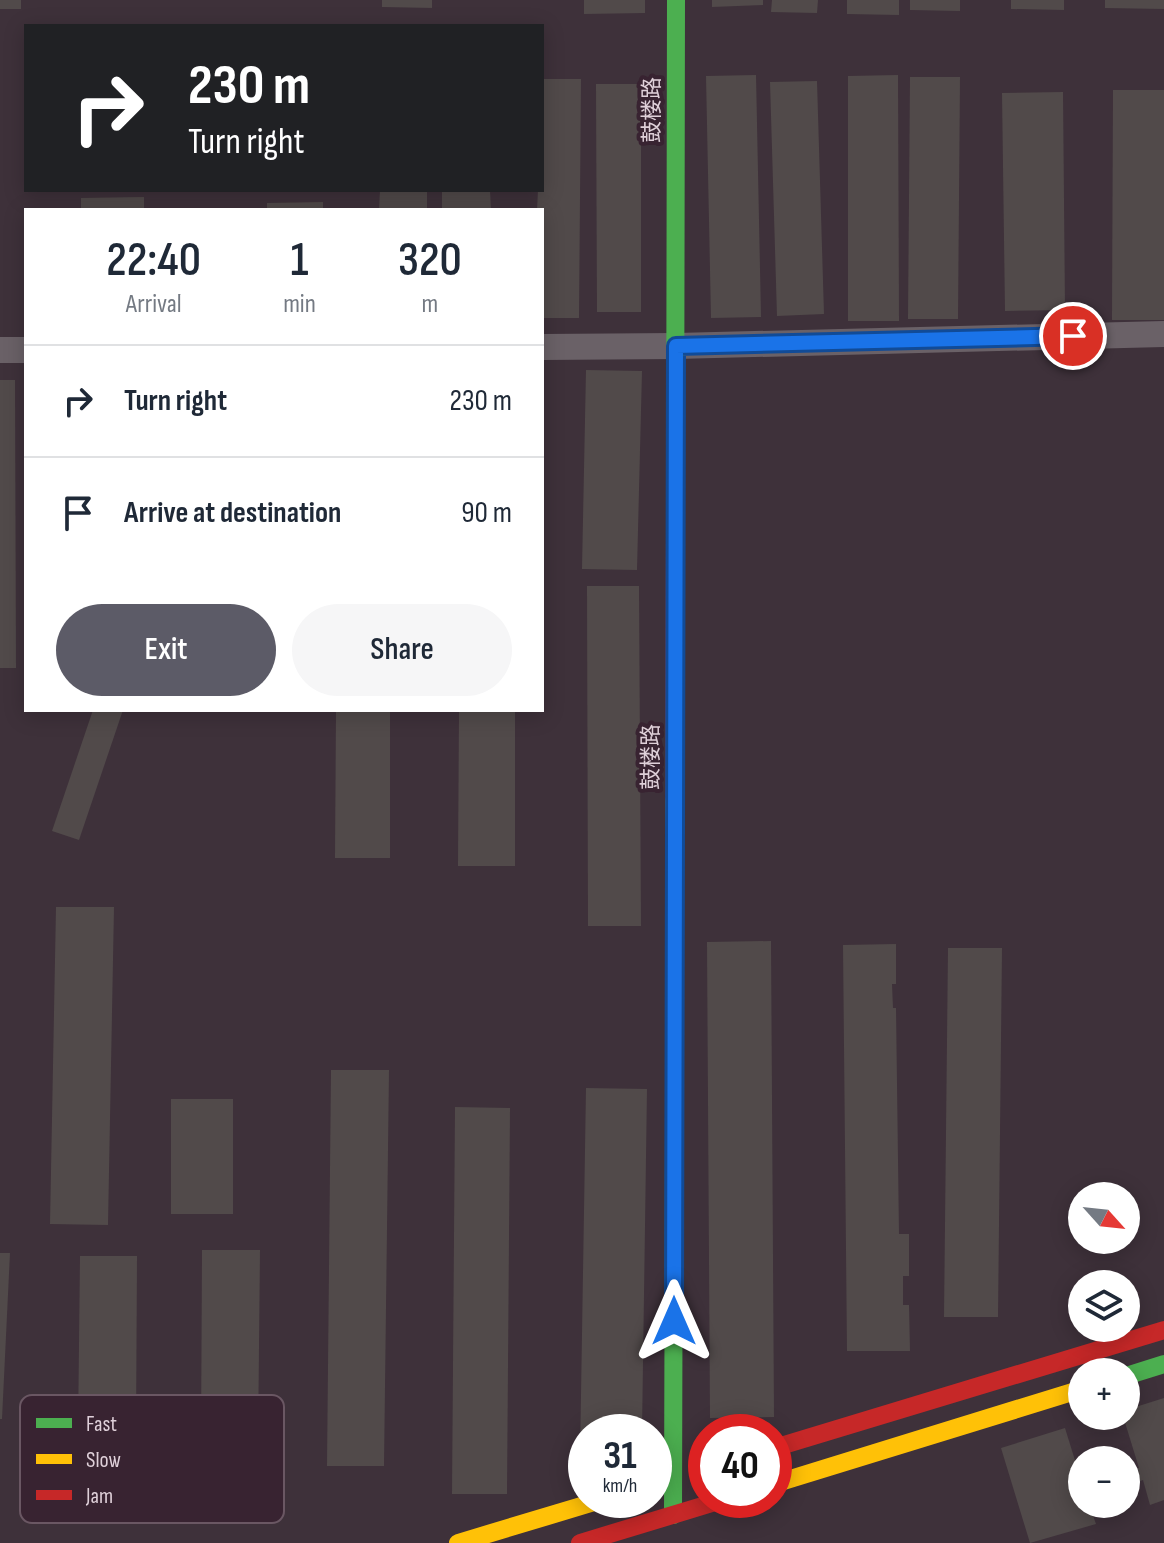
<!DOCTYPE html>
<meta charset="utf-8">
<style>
:root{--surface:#fff;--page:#f6f6f7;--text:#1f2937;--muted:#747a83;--line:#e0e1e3;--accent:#5c5b67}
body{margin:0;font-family:"Sofia Sans Condensed","Noto Sans SC",sans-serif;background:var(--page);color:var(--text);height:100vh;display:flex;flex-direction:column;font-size:30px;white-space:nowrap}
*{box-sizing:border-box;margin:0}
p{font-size:26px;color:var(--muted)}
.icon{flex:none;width:44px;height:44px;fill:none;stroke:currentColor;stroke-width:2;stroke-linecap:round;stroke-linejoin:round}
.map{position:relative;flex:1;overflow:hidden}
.drawer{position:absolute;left:24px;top:208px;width:520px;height:504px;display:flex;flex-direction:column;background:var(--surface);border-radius:0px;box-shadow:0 4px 20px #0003}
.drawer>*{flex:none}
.banner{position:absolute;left:24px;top:24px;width:520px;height:168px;border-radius:0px;box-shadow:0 4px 20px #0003;background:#202124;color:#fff;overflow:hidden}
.needle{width:52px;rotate:117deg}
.tools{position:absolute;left:1068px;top:1182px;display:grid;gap:16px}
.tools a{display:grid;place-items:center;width:72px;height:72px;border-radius:50%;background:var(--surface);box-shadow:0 4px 20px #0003;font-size:40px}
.speed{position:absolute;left:568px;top:1414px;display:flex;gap:16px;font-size:40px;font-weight:700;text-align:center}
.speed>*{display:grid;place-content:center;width:104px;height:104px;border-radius:50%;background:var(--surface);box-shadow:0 4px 20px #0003;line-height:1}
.speed small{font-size:20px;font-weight:400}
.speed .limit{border:12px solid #d22;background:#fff;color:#111}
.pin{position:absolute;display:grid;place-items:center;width:68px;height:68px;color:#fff;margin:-34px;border:4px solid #fff;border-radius:50%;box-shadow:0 2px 8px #0007}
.me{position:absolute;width:88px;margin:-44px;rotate:0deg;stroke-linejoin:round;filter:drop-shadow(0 0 6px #0008)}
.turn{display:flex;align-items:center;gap:28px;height:168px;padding:0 32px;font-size:36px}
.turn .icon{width:104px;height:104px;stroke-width:2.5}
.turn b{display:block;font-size:56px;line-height:68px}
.eta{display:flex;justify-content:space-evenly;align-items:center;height:136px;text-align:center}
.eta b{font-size:48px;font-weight:600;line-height:56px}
.action{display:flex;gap:16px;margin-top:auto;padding:16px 32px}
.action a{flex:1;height:92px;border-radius:48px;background:var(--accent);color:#fff;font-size:32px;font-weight:600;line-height:92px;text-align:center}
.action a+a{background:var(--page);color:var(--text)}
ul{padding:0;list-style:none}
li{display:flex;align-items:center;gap:24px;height:112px;padding:0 32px;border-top:2px solid var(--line)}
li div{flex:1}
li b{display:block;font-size:30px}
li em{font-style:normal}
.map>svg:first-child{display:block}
.building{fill:#514a4a}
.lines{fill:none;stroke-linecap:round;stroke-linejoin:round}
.street{stroke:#6a6167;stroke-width:26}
.fast{stroke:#4caf50;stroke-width:18}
.slow{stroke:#ffc107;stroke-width:18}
.jam{stroke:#c62828;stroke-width:18}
.route-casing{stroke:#114b97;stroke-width:20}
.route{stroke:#1a73e8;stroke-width:14}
.labels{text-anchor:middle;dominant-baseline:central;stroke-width:8;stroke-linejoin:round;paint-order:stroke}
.street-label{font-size:22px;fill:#dfd0d9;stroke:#382331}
.key{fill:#382331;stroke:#6a5763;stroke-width:2}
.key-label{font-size:22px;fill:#dfd0d9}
</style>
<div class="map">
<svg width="1164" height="1543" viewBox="0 0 1164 1543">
<rect width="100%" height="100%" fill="#3e313a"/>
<g class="building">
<rect x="0" y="0" width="21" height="9"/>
<path d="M382 0H432V8L382 7Z"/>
<path d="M584 0H645V13L584 14Z"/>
<path d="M712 0H763V5L712 7Z"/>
<path d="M772 0H818L817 13 771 12Z"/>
<path d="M847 0H899V15L847 14Z"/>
<path d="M910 0H960V11L910 10Z"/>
<path d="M1011 0H1064V10L1011 9Z"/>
<path d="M1105 0H1164V9L1105 8Z"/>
<path d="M756 75 761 317 711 318 706 76Z"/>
<path d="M898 75 899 321H848V76Z"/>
<path d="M910 77H960L958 319H908Z"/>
<path d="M542 79H581L579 318H542V210H537L538 190H542Z"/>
<path d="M817 81 824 314 777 316 770 82Z"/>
<path d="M596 84H641V312H597Z"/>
<path d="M1113 90H1164V320H1112Z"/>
<path d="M1063 92 1065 310 1005 311 1002 93Z"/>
<path d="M380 190H427V210H379Z"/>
<path d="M442 190H490L491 210H442Z"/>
<path d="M144 197V210H81V198Z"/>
<path d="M323 202V210H267V203Z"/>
<path d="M586 370 642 371 637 570 582 569Z"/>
<path d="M0 380H15L16 668H0Z"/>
<path d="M587 586H639L641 926H588Z"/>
<path d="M93 710H123L79 840 52 831Z"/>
<path d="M336 710H390V858H335Z"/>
<path d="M459 710H515V866H458Z"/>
<path d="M56 907H114L108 1225 50 1224Z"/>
<path d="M771 941 774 1417 710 1418 707 942Z"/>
<path d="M896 944V984H892L893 1008H896L899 1234H909V1276H903V1305H909L910 1351H847L843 945Z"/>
<path d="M948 948H1002L998 1317H944Z"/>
<path d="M331 1070H389L384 1466H327Z"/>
<path d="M586 1088 647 1089 642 1432H586V1456H580Z"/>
<rect x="171" y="1099" width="62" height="115"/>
<path d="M455 1107 510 1108 507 1494H452Z"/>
<path d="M202 1250H260L258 1444H201Z"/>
<path d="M0 1253H10L2 1419H0Z"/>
<path d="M80 1256H137L136 1432H78Z"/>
<path d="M1164 1398V1500L1150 1505 1143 1480 1126 1486V1472L1139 1468 1123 1416H1126V1410Z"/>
<path d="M1065 1428 1082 1483V1504H1089L1096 1524 1030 1543 1001 1448Z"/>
</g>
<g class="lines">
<g class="street">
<path d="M542 347 676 346 1164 334"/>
<path d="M0 350H26"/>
</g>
<g class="fast">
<path d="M675 532 676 0"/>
<path d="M1126 1376 1164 1364"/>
<path d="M673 1515 674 1137"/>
</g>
<g class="slow">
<path d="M674 1137V797"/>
<path d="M774 1484 1082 1389"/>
<path d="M458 1543 601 1500"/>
</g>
<g class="jam">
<path d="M674 797 675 532"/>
<path d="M774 1448 1164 1330"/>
<path d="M580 1543 722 1500"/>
</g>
</g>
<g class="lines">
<defs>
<path id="route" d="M674 1321 676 346 1073 336"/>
</defs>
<use href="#route" class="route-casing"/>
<use href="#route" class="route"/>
</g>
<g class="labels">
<g class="street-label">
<text transform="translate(652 110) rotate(-90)">鼓楼路</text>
<text transform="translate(651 757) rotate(-90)">鼓楼路</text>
</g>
</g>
<rect x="20" y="1395" width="264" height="128" rx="12" class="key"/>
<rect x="36" y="1418" width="36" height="10" fill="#4caf50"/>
<rect x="36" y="1454" width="36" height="10" fill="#ffc107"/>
<rect x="36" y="1490" width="36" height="10" fill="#c62828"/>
<g class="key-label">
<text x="86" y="1431">Fast</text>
<text x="86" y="1467">Slow</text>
<text x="86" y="1503">Jam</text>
</g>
</svg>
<div class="tools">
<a><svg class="needle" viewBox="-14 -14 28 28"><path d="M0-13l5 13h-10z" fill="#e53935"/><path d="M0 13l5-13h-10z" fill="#747a83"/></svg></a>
<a><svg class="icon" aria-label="layers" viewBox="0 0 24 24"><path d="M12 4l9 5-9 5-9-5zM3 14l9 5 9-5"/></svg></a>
<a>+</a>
<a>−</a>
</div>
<div class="speed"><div>31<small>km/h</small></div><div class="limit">40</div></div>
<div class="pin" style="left:1073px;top:336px;background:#d93025"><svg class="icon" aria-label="arrive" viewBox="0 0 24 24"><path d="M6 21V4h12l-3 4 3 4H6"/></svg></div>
<svg class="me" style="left:674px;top:1321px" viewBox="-20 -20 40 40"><path d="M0-17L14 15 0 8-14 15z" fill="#1a73e8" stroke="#fff" stroke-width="4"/></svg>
<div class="banner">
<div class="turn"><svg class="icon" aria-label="right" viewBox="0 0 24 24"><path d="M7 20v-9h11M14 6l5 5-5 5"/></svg><div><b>230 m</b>Turn right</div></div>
</div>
<section class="drawer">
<div class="eta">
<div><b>22:40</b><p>Arrival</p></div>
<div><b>1</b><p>min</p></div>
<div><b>320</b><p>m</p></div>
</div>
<ul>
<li><svg class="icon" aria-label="right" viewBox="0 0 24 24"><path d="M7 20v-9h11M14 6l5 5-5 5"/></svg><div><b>Turn right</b></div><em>230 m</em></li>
<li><svg class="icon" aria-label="arrive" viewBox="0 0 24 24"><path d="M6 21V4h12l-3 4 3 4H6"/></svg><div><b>Arrive at destination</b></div><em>90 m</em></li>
</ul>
<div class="action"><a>Exit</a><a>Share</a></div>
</section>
</div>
